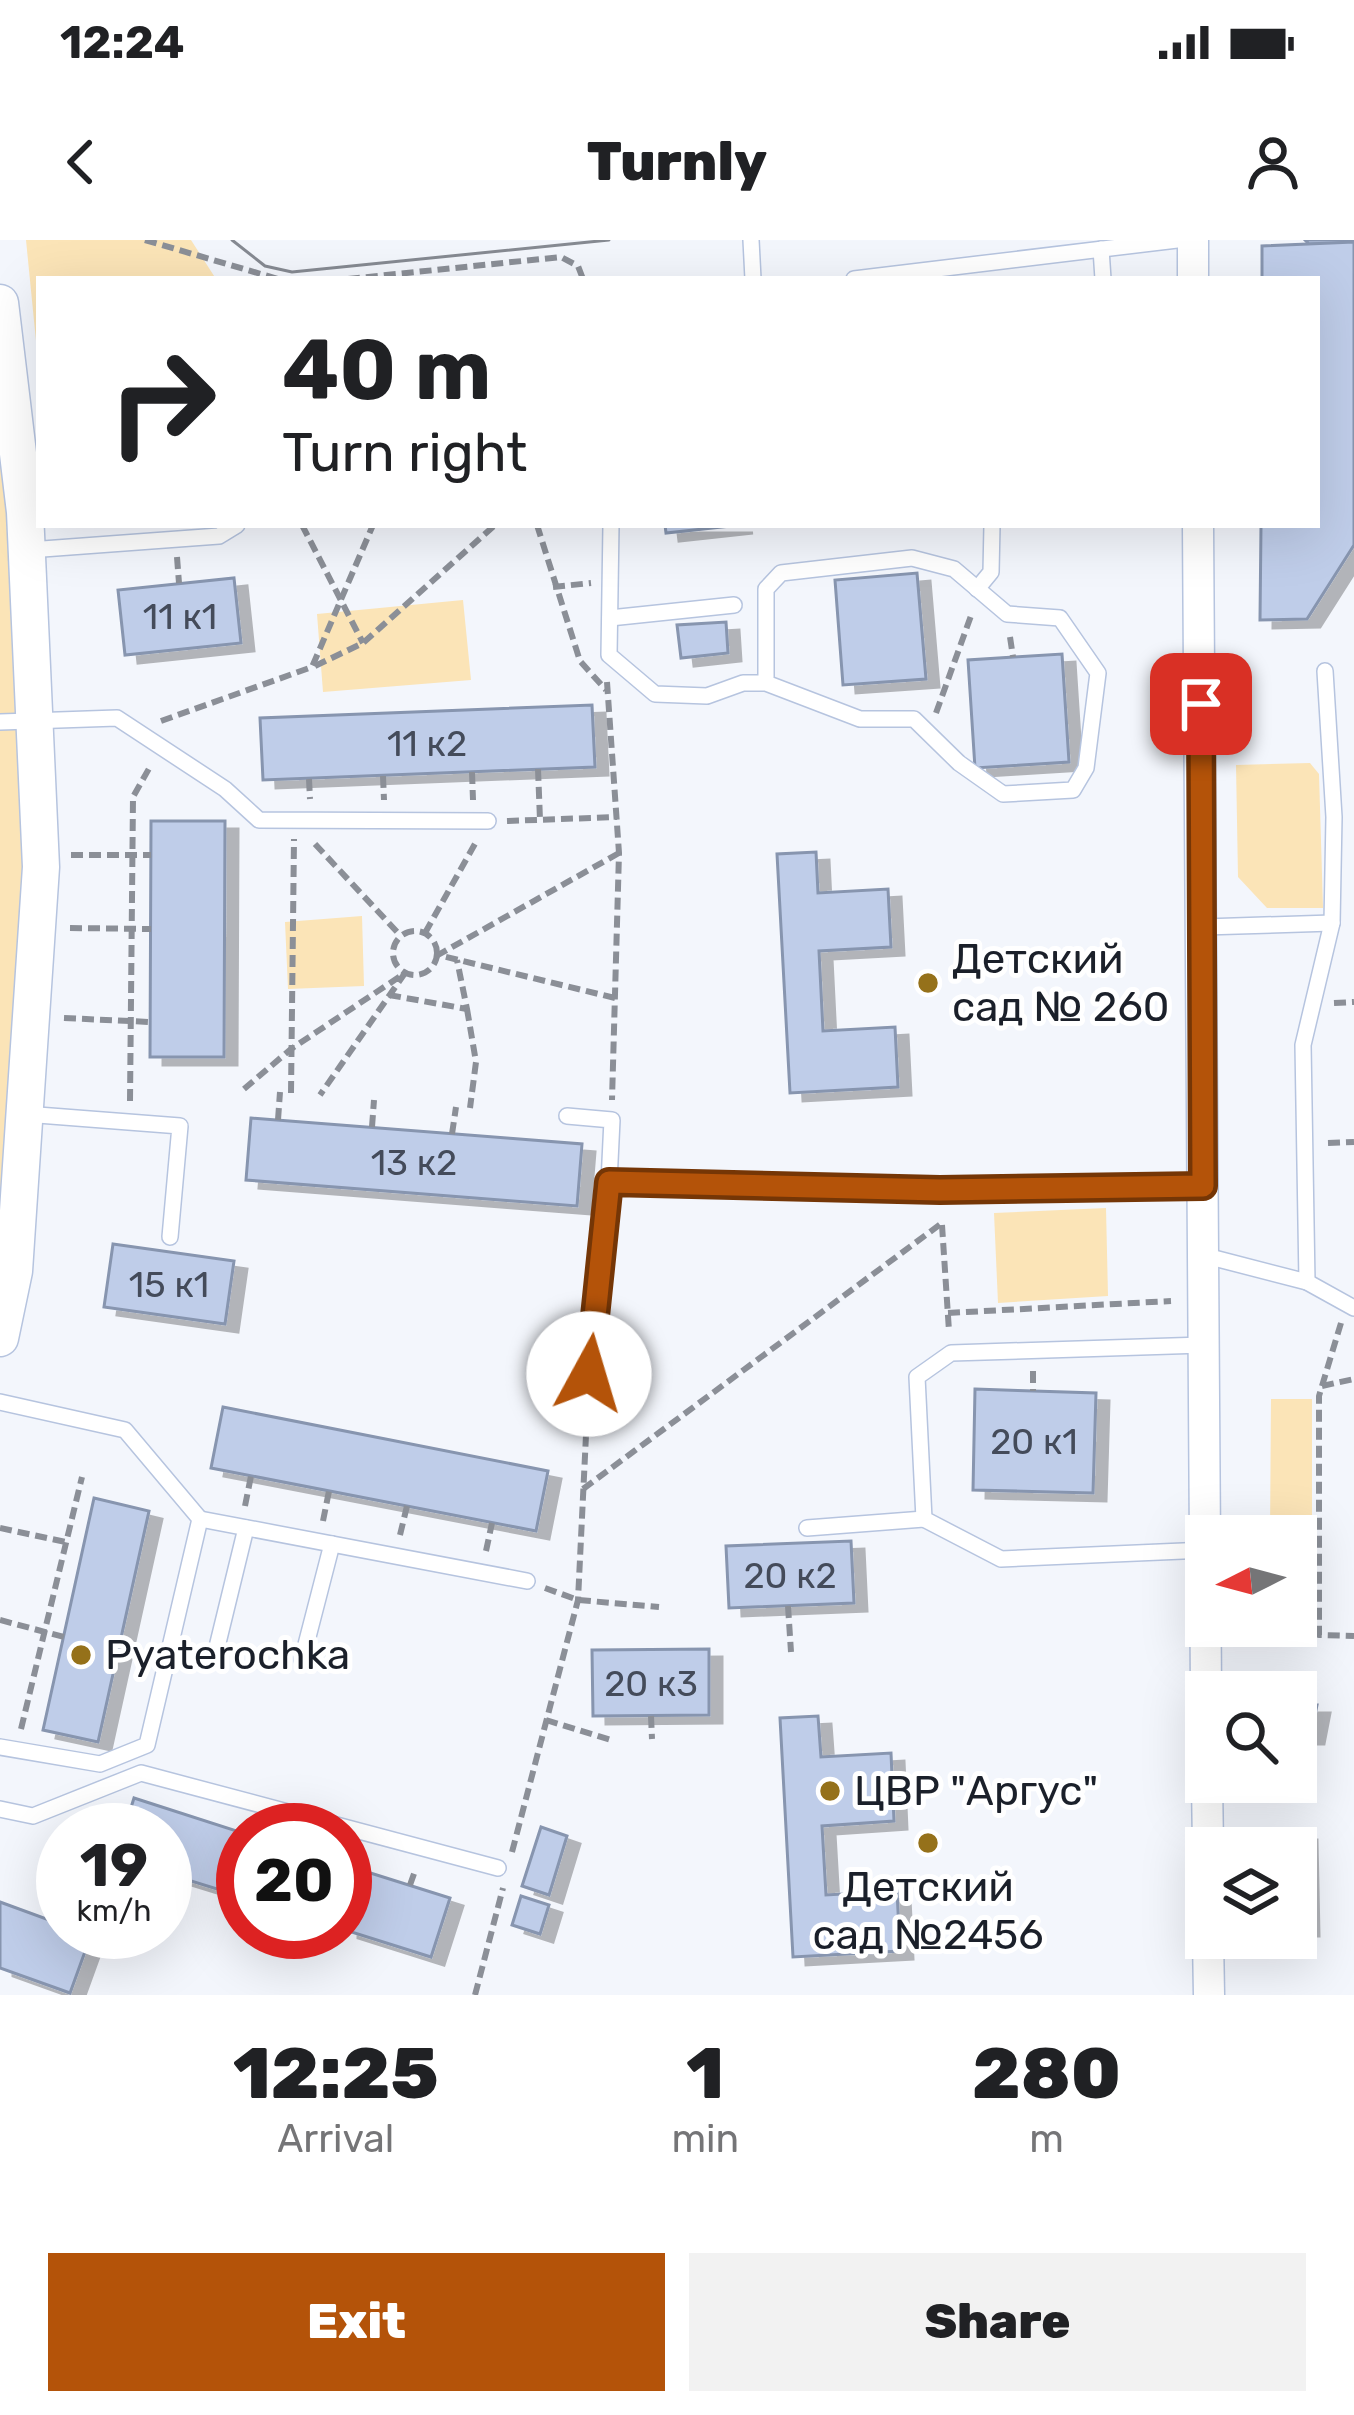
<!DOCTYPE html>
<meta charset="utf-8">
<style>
:root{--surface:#fff;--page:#f2f2f2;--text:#202124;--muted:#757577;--accent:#b45309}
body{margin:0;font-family:Rubik,sans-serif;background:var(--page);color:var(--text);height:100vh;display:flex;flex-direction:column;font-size:45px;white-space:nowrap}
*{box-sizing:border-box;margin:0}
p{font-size:39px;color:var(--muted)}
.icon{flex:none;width:66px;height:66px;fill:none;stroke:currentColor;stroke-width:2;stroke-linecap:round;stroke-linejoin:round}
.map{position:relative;height:1755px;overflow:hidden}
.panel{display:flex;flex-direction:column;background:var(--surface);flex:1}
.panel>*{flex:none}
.guide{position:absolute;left:36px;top:36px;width:1284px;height:252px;border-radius:0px;box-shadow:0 12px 48px #0002;background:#fff;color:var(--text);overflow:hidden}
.needle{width:78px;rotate:264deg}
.controls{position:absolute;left:1185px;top:1275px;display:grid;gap:24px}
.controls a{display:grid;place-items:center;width:132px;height:132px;border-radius:0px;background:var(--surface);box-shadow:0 12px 48px #0002;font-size:60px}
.speed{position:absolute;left:36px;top:1563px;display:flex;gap:24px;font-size:60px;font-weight:700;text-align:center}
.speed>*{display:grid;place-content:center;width:156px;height:156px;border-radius:50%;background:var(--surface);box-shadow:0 12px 48px #0002;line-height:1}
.speed small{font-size:30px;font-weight:400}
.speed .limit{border:18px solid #d22;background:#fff;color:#111}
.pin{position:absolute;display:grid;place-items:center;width:102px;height:102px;color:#fff;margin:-51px;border-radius:24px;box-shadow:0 6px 18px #0006}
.me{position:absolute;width:132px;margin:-66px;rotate:6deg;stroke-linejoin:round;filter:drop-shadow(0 0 9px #0008)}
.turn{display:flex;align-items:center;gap:42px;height:252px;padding:0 48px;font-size:54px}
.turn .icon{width:156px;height:156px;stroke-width:2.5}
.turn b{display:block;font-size:84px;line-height:102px}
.eta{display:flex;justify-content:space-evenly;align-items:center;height:204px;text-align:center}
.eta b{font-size:72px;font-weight:800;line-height:84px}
.primary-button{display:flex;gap:24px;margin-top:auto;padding:24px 48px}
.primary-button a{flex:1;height:138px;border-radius:0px;background:var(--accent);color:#fff;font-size:48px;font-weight:800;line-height:138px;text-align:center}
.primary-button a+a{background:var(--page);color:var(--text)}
.status{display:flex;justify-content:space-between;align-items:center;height:84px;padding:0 60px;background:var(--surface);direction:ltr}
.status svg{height:33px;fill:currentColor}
header{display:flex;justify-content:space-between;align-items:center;height:156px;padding:0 48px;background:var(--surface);font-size:54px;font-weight:800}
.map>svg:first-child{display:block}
.green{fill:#fbe4b7}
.building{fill:#bfcde9;stroke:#8795af;stroke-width:3;filter:url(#shadow)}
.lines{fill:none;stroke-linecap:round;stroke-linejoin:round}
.service-casing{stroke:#b6c4df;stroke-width:18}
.minor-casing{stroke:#b6c4df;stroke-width:33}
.tertiary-casing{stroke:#b6c4df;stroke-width:39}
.path{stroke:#8b8f97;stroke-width:6;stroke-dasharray:12 6;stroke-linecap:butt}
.service{stroke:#fff;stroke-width:15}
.minor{stroke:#fff;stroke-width:30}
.tertiary{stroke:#fff;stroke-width:36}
.tram{stroke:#868a92;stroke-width:3}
.route-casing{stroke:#753606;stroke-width:30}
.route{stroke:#b45309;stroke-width:21}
.poi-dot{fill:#95711a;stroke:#fff;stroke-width:4.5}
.labels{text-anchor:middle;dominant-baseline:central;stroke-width:10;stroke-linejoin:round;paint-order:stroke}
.number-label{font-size:36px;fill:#444b5a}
.poi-label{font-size:42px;fill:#1b202a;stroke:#fff;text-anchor:start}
</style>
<div class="status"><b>12:24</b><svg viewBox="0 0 49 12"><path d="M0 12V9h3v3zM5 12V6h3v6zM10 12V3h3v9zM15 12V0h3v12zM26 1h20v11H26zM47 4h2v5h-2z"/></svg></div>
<header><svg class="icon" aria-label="back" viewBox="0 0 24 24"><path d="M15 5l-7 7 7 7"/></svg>Turnly<svg class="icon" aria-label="person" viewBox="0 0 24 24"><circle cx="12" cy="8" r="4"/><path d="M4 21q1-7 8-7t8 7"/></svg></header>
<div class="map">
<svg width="1354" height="1755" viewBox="0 0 1354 1755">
<defs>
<filter id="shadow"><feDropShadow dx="13" dy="8" stdDeviation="0" flood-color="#0004"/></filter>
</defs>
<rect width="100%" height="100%" fill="#f3f6fc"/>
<g class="green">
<path d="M26 0H191L216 39H39V131Z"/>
<path d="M0 204 8 274 24 629 0 988Z"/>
<path d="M463 360 471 440 323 452 317 374Z"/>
<path d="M1310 523 1319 534 1323 668H1267L1238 637 1236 525Z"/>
<path d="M362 676 364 746 288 749 285 682Z"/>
<path d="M1106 968 1108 1056 998 1063 994 973Z"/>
<path d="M1271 1159H1312V1342H1296V1296H1270Z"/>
</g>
<g class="building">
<path d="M1305 0H1354V3L1309 4Z"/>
<path d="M1354 2V305L1307 379 1260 380 1261 285H1317V39H1262V6Z"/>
<path d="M665 285H740L666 293Z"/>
<path d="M917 333 926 439 843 445 835 340Z"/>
<path d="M234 338 241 403 125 415 118 350Z"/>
<path d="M726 382 728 413 681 418 677 385Z"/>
<path d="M1062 414 1069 522 975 528 968 420Z"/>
<path d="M592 465 595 527 263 540 260 478Z"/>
<path d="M151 581H225L224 817H150Z"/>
<path d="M816 612 818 653 888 649 891 707 819 711 823 791 895 787 898 847 790 853 777 614Z"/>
<path d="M251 878 582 904 577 966 246 940Z"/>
<path d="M113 1004 234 1021 225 1084 104 1067Z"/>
<path d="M975 1149 1096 1153 1093 1253 973 1250Z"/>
<path d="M223 1167 548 1231 536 1291 211 1228Z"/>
<path d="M94 1258 149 1271 98 1502 43 1490Z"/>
<path d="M851 1301 854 1363 729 1368 726 1306Z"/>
<path d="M709 1409V1475L593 1476 592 1410Z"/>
<path d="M1296 1465H1317L1311 1496H1296Z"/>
<path d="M818 1476 821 1517 891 1513 894 1581 822 1586 826 1655 897 1651 900 1711 793 1717 780 1478Z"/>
<path d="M134 1558 243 1593V1657L165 1633V1590H124Z"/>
<path d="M541 1587 567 1596 549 1655 522 1646Z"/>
<path d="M1304 1592 1306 1688H1296V1608H1244L1243 1593Z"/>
<path d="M345 1625 450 1658 431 1717 345 1690Z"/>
<path d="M521 1656 549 1665 540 1694 512 1685Z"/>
<path d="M0 1662 63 1685V1692L91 1695 70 1753 0 1728Z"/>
</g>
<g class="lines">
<defs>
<g id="service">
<path d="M751 0 753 39"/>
<path d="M1101 9 1103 39"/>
<path d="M854 39 1177 0"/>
<path d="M611 285 609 415 655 454 707 456 743 443H766L860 479H914L959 523 1003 554 1073 550 1086 528 1098 433 1060 378 1007 374 954 329 912 318 781 333 766 349V443"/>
<path d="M29 310 219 296 237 285"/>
<path d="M977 349 991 332 992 285"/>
<path d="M610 378 734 365"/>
<path d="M0 482 117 478 225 549 259 580 488 581"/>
<path d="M1204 687 1332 683"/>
<path d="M25 874 180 886 170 997"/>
<path d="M567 876 612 880 609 942"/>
<path d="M1204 1021 1214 1018 1307 1042 1354 1068"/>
<path d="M1307 1042 1303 805 1332 683 1334 577 1325 431"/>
<path d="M1203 1105 951 1113 917 1137 924 1279 1001 1319 1206 1310"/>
<path d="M589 1134 609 942 940 950 1203 946"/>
<path d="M0 1162 125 1190 200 1279 147 1505 100 1524 0 1507"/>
<path d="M200 1279 527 1341"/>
<path d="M807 1288 924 1279"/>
<path d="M216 1411 246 1288"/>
<path d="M302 1420 332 1304"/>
<path d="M0 1569 33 1576 141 1533 498 1628"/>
</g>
<g id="minor">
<path d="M1193 0V39"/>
<path d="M1198 285 1206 1452"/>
<path d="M1207 1542 1208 1608"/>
<path d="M1208 1698 1209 1755"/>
</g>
<path id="tertiary" d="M0 63 25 272 41 627 14 1031 0 1098"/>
</defs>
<use href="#service" class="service-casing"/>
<use href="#minor" class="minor-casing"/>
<use href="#tertiary" class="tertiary-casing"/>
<g class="path">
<path d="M145 0 278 39"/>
<path d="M348 39 561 17 578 26 583 39"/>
<path d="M302 285 363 403"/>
<path d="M537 285 580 421 606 450"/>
<path d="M177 317 179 343"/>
<path d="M553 347 591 343"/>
<path d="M1010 397 1013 417"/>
<path d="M315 426 363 403 495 285"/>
<path d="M607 442 619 613 612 860"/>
<path d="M936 473 972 373"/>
<path d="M161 481 312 427 373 285"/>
<path d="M538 529 540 580"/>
<path d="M472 532 473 560"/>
<path d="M383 536 384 560"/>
<path d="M309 539 310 559"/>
<path d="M507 581 617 577"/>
<path d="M315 604 400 695"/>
<path d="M71 615H151"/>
<path d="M70 688 151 689"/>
<circle cx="415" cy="713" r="22"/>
<path d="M425 693 476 602"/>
<path d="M389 755 467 769 457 720"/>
<path d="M615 758 438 715 619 613"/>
<path d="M1334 763 1354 762"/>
<path d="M467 769 476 822 470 868"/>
<path d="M64 778 150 782"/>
<path d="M244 849 291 809 405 733 320 855"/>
<path d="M291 853 294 599"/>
<path d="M130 861 133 557 151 525"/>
<path d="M278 880 280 852"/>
<path d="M372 887 374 860"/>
<path d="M452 894 456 867"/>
<path d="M1328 903 1354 902"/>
<path d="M942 985 949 1091"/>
<path d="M948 1073 1171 1061"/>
<path d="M1341 1083 1319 1156V1395L1354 1396"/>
<path d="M1033 1131V1151"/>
<path d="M1322 1146 1354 1139"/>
<path d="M583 1249 942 983"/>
<path d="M245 1266 251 1236"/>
<path d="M323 1281 329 1251"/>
<path d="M0 1288 66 1302"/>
<path d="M400 1295 407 1266"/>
<path d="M486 1311 492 1283"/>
<path d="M545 1348 578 1360 659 1367"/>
<path d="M788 1366 791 1412"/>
<path d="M0 1380 64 1397"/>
<path d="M651 1476 652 1499"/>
<path d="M546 1480 614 1501"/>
<path d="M21 1489 82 1237"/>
<path d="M512 1612 578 1360 588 1154"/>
<path d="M410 1645 416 1628"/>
<path d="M475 1755 503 1648"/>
</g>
<use href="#service" class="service"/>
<use href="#minor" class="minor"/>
<use href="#tertiary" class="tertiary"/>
<path class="tram" d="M232 0 265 26 292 32 609 0"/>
</g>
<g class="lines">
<defs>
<path id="route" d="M589 1134 609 942 940 950 1203 946 1201 464"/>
</defs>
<use href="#route" class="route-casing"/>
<use href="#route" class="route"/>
</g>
<g class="poi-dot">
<circle cx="928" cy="743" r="12"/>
<circle cx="81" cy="1415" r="12"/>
<circle cx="830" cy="1551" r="12"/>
<circle cx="928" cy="1603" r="12"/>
</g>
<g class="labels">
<g class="number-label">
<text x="180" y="376">11 к1</text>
<text x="427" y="503">11 к2</text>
<text x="414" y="922">13 к2</text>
<text x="169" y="1044">15 к1</text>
<text x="1034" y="1201">20 к1</text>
<text x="790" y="1335">20 к2</text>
<text x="651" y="1443">20 к3</text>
</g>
<g class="poi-label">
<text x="952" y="719">Детский<tspan x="952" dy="48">сад № 260</tspan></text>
<text x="105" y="1415">Pyaterochka</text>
<text x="854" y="1551">ЦВР "Аргус"</text>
<text x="928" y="1647" text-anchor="middle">Детский<tspan x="928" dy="48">сад №2456</tspan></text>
</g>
</g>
</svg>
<div class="controls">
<a><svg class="needle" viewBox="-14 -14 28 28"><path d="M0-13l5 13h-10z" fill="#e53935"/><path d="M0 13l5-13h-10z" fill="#757577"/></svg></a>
<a><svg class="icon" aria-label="search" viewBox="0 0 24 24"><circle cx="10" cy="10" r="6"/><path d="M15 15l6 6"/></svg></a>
<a><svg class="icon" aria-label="layers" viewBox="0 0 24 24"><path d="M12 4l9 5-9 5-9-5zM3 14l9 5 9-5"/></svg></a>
</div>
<div class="speed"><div>19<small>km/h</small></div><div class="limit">20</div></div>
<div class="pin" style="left:1201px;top:464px;background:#d93025"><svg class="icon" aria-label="arrive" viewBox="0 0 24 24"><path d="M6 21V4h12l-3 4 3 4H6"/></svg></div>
<svg class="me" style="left:589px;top:1134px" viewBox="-20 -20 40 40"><circle r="19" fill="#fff"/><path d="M0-13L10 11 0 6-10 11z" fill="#b45309"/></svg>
<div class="guide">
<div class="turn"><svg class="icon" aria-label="right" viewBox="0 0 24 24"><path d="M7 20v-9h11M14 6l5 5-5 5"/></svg><div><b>40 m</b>Turn right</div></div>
</div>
</div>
<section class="panel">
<div class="eta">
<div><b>12:25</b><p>Arrival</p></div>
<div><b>1</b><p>min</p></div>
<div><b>280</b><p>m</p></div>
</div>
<div class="primary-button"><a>Exit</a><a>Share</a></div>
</section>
